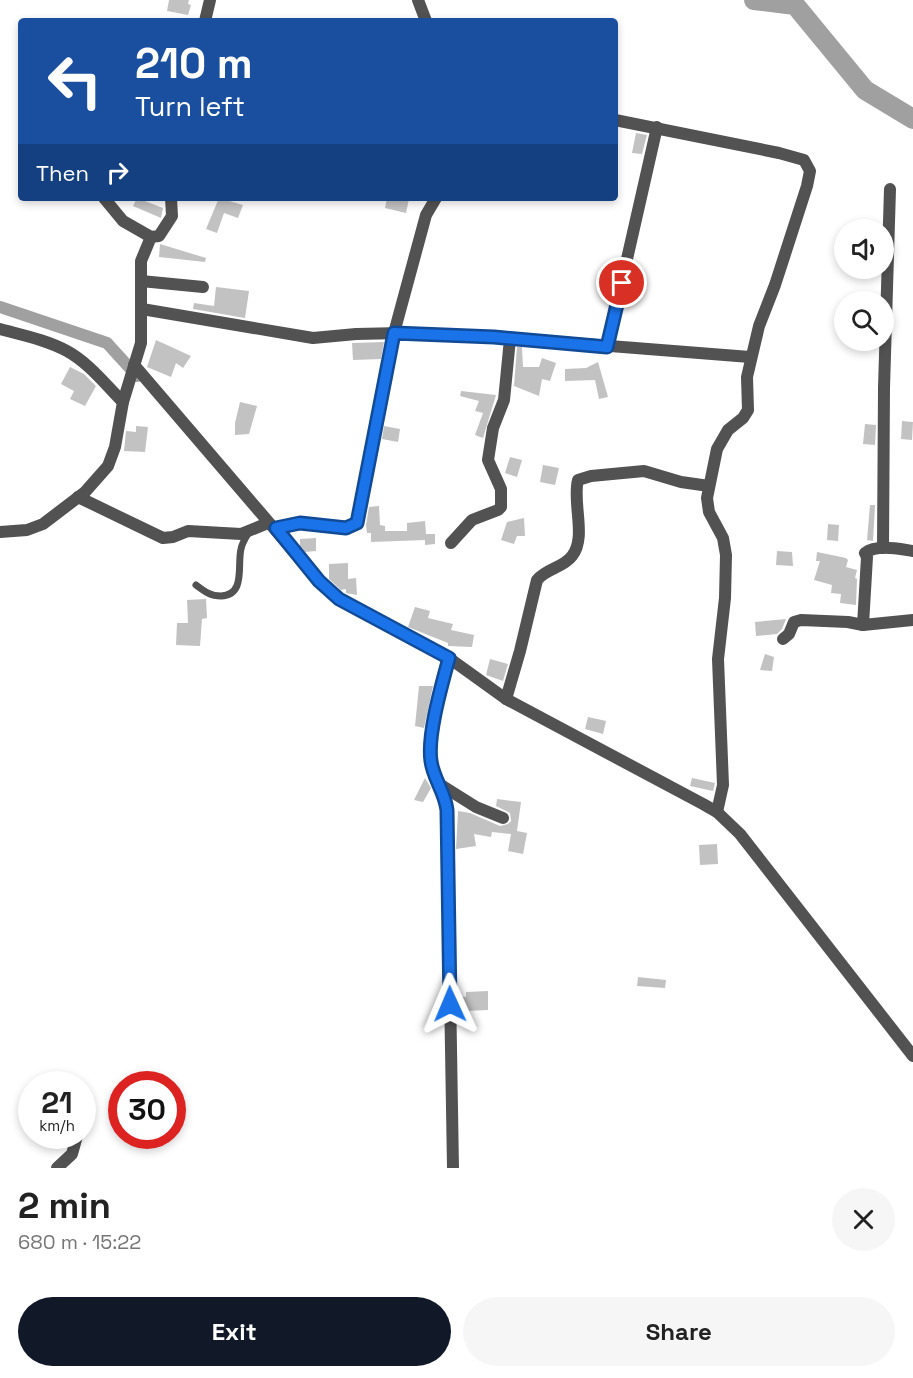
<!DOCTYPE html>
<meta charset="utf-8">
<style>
:root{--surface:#fff;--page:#f6f6f6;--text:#222;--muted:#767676;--accent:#111827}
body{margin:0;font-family:"Space Grotesk",sans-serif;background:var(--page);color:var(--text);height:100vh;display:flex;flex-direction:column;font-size:22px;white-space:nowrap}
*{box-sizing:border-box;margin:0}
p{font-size:20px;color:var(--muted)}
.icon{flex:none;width:33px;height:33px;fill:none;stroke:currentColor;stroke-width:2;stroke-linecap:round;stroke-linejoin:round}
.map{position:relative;height:1168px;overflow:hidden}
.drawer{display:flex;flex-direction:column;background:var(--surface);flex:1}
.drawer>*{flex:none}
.top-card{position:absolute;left:18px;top:18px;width:600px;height:183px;border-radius:6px;box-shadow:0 3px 9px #0003;background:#1a4fa0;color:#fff;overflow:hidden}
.fabs{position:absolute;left:834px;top:219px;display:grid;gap:12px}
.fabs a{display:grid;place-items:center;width:60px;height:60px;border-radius:50%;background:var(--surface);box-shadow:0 3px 9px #0003;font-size:30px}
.speed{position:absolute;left:18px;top:1071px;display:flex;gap:12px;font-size:30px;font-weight:700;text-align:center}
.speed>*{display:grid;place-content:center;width:78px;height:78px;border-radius:50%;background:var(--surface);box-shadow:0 3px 9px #0003;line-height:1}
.speed small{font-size:15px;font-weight:400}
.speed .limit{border:9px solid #d22;background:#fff;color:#111}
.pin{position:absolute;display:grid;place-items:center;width:51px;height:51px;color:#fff;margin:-26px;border:3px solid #fff;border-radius:50%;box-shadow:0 2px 6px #0007}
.me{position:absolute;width:66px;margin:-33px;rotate:359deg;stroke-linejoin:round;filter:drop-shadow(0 0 4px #0008)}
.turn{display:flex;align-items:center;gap:21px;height:126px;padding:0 18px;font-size:27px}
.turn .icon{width:78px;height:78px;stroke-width:2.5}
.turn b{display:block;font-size:42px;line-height:51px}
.then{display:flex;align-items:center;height:57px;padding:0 18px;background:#0003;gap:12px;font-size:22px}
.round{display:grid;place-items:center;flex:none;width:63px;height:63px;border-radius:32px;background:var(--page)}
.head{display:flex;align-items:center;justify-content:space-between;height:102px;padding:0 18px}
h1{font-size:36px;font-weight:700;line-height:45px}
.button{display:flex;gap:12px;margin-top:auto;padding:12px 18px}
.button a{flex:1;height:69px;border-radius:36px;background:var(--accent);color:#fff;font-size:24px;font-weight:700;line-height:69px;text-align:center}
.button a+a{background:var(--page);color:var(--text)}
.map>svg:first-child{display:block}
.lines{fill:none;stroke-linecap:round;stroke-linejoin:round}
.canal{stroke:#a0a0a0;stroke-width:12}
.river{stroke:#a0a0a0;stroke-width:20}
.building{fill:#c2c2c2}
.lane{stroke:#525252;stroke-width:7}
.street{stroke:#525252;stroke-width:12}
.route-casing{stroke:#114b97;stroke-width:15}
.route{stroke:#1a73e8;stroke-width:10}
</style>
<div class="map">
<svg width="913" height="1168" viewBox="0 0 913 1168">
<rect width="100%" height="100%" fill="#fff"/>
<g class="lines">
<path class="canal" d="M0 307 107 343 137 376"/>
<path class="river" d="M754 0 795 5 865 90 913 119"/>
</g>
<g class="building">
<path d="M169 0H189L188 4 191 5 188 15 167 11Z"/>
<path d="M636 133 647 135 642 154 632 153Z"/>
<path d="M137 198 163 208 161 218 133 206Z"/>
<path d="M219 198 243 205 238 218 224 213 217 233 206 229Z"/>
<path d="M387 198 409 199 406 213 385 208Z"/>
<path d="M160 244 206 258 205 262 159 257Z"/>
<path d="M216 287 249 291 245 318 193 309 194 303 214 306Z"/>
<path d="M156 340 191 356 183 368 176 363 171 377 147 367Z"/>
<path d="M384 342 381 359 353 360 352 343Z"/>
<path d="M517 347H522L523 367H539L542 358 556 363 550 381 542 379 539 396 514 386Z"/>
<path d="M598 362 608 397 599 399 595 380 565 381V369L586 368Z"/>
<path d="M70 367 84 374 96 386 85 406 70 399 74 391 61 384Z"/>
<path d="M461 391 496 395 483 438 475 435 483 413 475 411 479 401 460 396Z"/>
<path d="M240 402 257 406 249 434 235 435V423Z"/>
<path d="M902 421 913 422 912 440 901 439Z"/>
<path d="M865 424 876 425 875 445 863 444Z"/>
<path d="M136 426 148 427 145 452 124 451 126 431 136 432Z"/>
<path d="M384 426 400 429 398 442 382 439Z"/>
<path d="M510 457 522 460 517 477 505 473Z"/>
<path d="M543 465 559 468 555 485 540 482Z"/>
<path d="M870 505H875L873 541 867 540Z"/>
<path d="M379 506 380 525 385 526V531H407V523L425 521 426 534H435V544L425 545V540L371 542V533H367L366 525 369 507Z"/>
<path d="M524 518 525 536H517L514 544 501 540 507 522Z"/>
<path d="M828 524 839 525 838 541 827 540Z"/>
<path d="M316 538V551L305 552 300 546V539Z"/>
<path d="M777 551 792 552 793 566 776 565Z"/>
<path d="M817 552 846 558 848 560 846 567 857 570 855 578 857 579 856 605 840 603 841 594 831 593 832 585 814 580 820 561H816Z"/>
<path d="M348 563V579L356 578 357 595 346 593V589L341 590 329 579V564Z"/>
<path d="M206 599 207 618 202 619 200 646 176 645 177 623H188L187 600Z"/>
<path d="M415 607 430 611 428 618 453 624 451 630 474 635 472 647 448 646V643L408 627Z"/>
<path d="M786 619 782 629 777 634 756 636 755 622Z"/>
<path d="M765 654 774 657 772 671 760 670Z"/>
<path d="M490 659 508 664 503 681 486 675Z"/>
<path d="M419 686H433L424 728 415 726Z"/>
<path d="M588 717 606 721 603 734 585 729Z"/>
<path d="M425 778 431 788 423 802 414 800Z"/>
<path d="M692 778 715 783 713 791 690 786Z"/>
<path d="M497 799 521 802 517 831 527 833 523 854 508 851 511 834 492 832 491 837 474 834 476 846 456 849 458 811 470 813 500 826 508 824 511 821 510 813 496 806Z"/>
<path d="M717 844 718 864 700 865 699 845Z"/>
<path d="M638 977 666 980 665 988 637 986Z"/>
<path d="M488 991V1010L466 1011V1009L459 1008 458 996 466 997V992Z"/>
</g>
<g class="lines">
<path class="lane" d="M196 585C204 591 210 596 221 596 246 595 237 565 241 549 242 543 246 537 249 532"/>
<g class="street">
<path d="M418 0 426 21"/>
<path d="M205 21 210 0"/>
<path d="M615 120 779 153 804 160 810 171 807 186 775 285 759 326 747 377 748 410 743 418 728 430 717 449 707 498 709 512 723 538 726 555 725 598 718 659 723 785 717 812"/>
<path d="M104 198 123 221 151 237"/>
<path d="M141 281 203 287"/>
<path d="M142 309 313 338 356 334 401 333 494 337 750 357"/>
<path d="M0 329C22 335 47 340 67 351 89 363 106 385 123 402"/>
<path d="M607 347 657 127"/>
<path d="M134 365 319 581 339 599 449 658 506 699 703 804 717 812 740 834 913 1056"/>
<path d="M78 497 163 538 173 537 188 531 241 534 268 523"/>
<path d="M276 528 300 523 346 528 357 523 394 333 426 215 436 198"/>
<path d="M0 532 27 530 43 524 85 492 108 466 115 447 123 402 141 343V261L151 237 159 236 172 216 171 198"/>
<path d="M451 543 472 520 498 510 501 507V489L488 460 493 428 504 400 510 339"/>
<path d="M883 548 884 388 890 189"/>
<path d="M863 625 867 557 865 553C877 544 899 549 913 551"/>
<path d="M783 639 789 634 794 622 801 620 848 622 863 625 913 620"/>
<path d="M449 658C442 684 427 735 431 761 433 778 445 792 447 810L453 1168"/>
<path d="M506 699 520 651 537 580C547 568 563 568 572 556 587 538 572 502 578 480L591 476 644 471 681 482 709 486"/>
<path d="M441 785 476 807 503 818"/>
<path d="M57 1168 72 1154 77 1136"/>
</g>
</g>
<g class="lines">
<defs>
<path id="route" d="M450 1004 447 810C445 792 433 778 431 761 427 735 442 684 449 658L339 599 319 581 276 528 300 523 346 528 357 523 394 333 494 337 607 347 622 283"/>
</defs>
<use href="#route" class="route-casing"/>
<use href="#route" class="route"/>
</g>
</svg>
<div class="fabs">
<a><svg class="icon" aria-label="sound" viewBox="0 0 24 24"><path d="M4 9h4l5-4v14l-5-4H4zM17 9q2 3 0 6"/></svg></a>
<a><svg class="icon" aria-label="search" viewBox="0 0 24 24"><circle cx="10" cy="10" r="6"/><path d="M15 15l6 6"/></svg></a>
</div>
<div class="speed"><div>21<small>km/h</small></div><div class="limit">30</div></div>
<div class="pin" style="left:622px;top:283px;background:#d93025"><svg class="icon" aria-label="arrive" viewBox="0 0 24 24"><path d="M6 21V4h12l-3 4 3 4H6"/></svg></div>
<svg class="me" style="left:450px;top:1004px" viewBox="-20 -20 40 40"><path d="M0-17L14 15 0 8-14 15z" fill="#1a73e8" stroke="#fff" stroke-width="4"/></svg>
<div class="top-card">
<div class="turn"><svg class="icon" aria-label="left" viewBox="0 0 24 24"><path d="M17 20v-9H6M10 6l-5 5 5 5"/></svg><div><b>210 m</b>Turn left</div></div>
<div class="then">Then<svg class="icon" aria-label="right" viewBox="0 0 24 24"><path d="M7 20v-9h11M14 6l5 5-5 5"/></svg></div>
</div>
</div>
<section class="drawer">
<div class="head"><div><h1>2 min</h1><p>680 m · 15:22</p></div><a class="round"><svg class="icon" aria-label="close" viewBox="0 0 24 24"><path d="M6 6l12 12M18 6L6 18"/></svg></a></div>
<div class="button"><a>Exit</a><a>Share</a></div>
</section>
